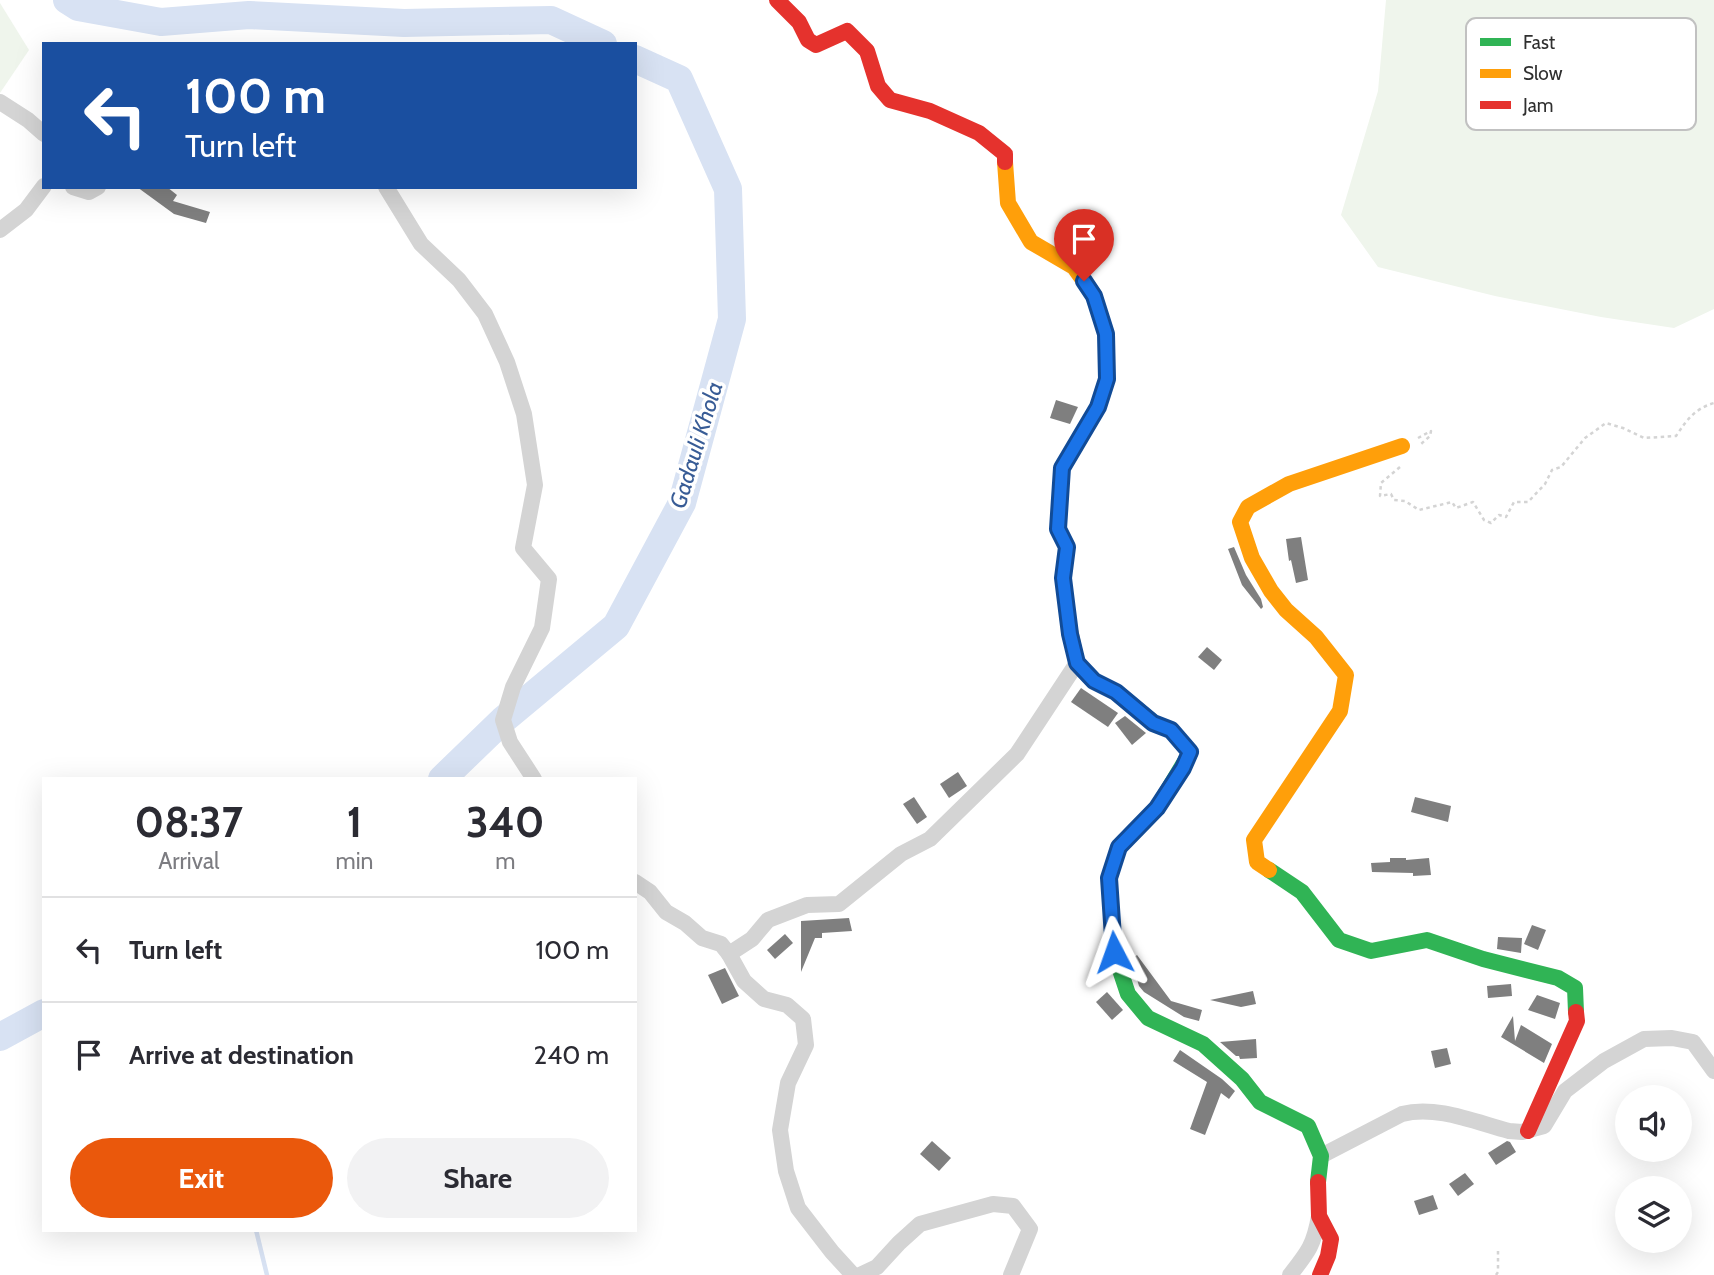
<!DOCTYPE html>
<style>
:root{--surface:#fff;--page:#f2f2f3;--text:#2b2b33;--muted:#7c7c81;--line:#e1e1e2;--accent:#ea580c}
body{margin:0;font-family:Cabin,sans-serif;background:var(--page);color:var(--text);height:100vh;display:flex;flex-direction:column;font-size:26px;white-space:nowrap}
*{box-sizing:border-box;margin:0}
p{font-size:23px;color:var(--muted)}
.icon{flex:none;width:38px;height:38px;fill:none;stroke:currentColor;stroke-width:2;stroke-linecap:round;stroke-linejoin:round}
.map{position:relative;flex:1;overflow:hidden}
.panel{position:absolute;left:42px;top:777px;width:595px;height:455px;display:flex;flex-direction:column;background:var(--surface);border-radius:0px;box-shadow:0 7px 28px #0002}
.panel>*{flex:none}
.banner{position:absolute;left:42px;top:42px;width:595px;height:147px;border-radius:0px;box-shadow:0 7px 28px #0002;background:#1a4fa0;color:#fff;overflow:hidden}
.fabs{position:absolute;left:1615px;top:1085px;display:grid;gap:14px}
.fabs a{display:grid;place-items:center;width:77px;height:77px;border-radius:50%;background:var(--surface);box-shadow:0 7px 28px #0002;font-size:35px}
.pin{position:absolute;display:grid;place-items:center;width:60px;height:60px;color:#fff;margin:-72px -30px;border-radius:50% 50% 50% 0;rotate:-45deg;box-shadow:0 0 7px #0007}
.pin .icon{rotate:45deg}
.me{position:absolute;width:77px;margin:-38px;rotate:356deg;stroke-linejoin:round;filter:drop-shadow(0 0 5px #0008)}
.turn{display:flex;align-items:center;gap:24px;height:147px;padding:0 28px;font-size:32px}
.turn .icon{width:91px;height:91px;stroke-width:2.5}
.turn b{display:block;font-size:49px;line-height:60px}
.eta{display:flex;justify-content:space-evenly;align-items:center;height:119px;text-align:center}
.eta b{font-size:42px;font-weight:700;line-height:49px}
.action{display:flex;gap:14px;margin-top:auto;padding:14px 28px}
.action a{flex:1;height:80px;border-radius:42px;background:var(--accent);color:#fff;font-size:28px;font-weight:700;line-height:80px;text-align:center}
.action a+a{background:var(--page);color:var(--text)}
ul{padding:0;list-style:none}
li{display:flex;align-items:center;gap:21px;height:105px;padding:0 28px;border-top:2px solid var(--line)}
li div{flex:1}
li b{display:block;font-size:26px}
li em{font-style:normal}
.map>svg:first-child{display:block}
.green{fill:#eff5ec}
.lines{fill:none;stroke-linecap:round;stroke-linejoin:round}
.stream{stroke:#d8e2f3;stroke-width:4.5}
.river{stroke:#d8e2f3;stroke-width:28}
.building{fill:#7f7f7f}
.path{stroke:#d4d4d4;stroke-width:2.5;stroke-dasharray:3.5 3.5;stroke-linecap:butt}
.street{stroke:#d4d4d4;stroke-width:16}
.fast{stroke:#30b455;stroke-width:16}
.slow{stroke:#ff9f0a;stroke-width:16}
.jam{stroke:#e5322d;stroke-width:16}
.route-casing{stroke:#114b97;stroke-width:18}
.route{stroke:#1a73e8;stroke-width:12}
.labels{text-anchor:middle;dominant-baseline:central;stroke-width:7;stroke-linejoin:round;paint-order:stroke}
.water-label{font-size:23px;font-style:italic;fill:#385c96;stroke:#fff}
.key{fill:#fff;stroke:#c1c1c1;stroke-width:2}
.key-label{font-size:19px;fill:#2f2f2f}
</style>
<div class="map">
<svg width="1714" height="1275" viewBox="0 0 1714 1275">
<rect width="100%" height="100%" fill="#fff"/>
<g class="green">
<path d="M1386 0H1714V309L1674 328 1601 317 1495 296 1378 267 1341 215 1378 91Z"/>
<path d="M0 3 29 50 0 93Z"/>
</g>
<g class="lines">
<path class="stream" d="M256 1230 267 1275"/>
<g class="river">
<path d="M67 0 78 7 161 22 249 15 404 23 551 20 603 44"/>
<path d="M442 779 503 720 616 626 682 503 732 319 728 189 679 79 635 59"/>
<path d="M0 1037 44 1013"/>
</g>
</g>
<g class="building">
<path d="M137 187H167L177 195 173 201 210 212 206 223 174 214Z"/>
<path d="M1056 400 1078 407 1070 424 1050 418Z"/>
<path d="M1301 537 1308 580 1296 583 1291 560 1289 561 1286 539Z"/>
<path d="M1234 547 1246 575 1261 599 1263 607 1261 609 1242 585 1228 549Z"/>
<path d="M1207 647 1222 660 1214 670 1198 657Z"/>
<path d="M1081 688 1118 713 1108 727 1071 702Z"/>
<path d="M1125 716 1146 733 1132 745 1115 723Z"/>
<path d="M958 772 967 786 949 798 940 784Z"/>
<path d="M914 797 927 817 917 824 903 804Z"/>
<path d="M1415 797 1451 806 1448 822 1411 812Z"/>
<path d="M1390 858H1406V860L1429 858 1431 875 1413 876V873L1372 872 1371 863 1390 862Z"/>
<path d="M849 918 852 931 822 933V938H815L801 972V921Z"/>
<path d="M1532 925 1546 930 1538 950 1524 944Z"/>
<path d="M785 934 793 943 775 959 767 950Z"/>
<path d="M1498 937 1522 938 1521 953 1497 949Z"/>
<path d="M1137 955 1171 1001 1202 1010 1199 1021 1184 1017 1144 992 1139 986 1131 960Z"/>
<path d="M725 968 739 996 722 1004 708 975Z"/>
<path d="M1511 984 1512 996 1488 998 1487 986Z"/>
<path d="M1253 991 1256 1004 1241 1007 1210 1000Z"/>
<path d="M1107 992 1123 1010 1112 1020 1096 1002Z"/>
<path d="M1537 995 1560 1003 1555 1019 1528 1010Z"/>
<path d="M1513 1016 1515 1041 1521 1025 1552 1044 1544 1063 1501 1037Z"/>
<path d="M1256 1039 1257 1058 1240 1059 1239 1056H1236L1220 1042Z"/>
<path d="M1447 1048 1451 1064 1435 1068 1431 1051Z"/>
<path d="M1180 1050 1222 1079 1235 1091 1229 1099 1221 1093 1205 1135 1190 1129 1207 1082 1173 1061Z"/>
<path d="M932 1141 951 1158 939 1171 920 1154Z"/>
<path d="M1507 1141 1510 1142 1516 1152 1496 1165 1488 1153Z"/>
<path d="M1465 1173 1474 1184 1458 1196 1449 1184Z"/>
<path d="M1433 1195 1438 1209 1419 1215 1414 1201Z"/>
</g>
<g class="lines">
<g class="path">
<path d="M1418 438 1431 431 1430 436 1421 444"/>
<path d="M1400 467 1381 483 1380 496 1391 494 1394 500 1405 501 1419 510 1452 502 1456 508 1473 502 1484 520 1491 523 1499 515 1506 517 1514 502H1528L1545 484 1552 470 1561 467 1585 438 1606 423 1623 428 1644 438 1676 436C1687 420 1694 409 1714 403"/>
<path d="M1496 1275 1498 1272V1250"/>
</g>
<g class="street">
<path d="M0 102 28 120 44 134"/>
<path d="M73 187 89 192 98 187"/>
<path d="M386 187 421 244 459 280 485 314 507 362 524 414 535 485 523 548 549 579 542 628 513 687 503 720 510 742 534 779"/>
<path d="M0 230 26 210 44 186"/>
<path d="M635 882 650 892 666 912 685 923 702 938 721 944 729 954 752 939 768 920 807 905 839 904 901 854 930 839 1017 754 1077 663"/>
<path d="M729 954 744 981 764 999 787 1005 803 1019 806 1045 788 1083 780 1130 786 1171 798 1208 832 1252 853 1275"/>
<path d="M1321 1156 1402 1114C1436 1105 1475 1122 1509 1131L1522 1132 1544 1126 1565 1091 1604 1061 1644 1039 1672 1038 1693 1042 1714 1071"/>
<path d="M860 1275 877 1267 899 1243 920 1224 993 1204 1013 1206 1030 1229 1011 1275"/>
<path d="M1290 1275C1308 1252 1314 1245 1319 1216"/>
</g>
<g class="fast">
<path d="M1106 687 1116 692 1154 723 1171 730 1190 753 1157 808 1119 847 1109 878 1114 952 1128 994 1148 1018 1203 1044 1242 1079 1260 1102 1308 1126 1321 1156 1318 1182"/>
<path d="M1269 870 1302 892 1339 940 1371 951 1427 940 1483 959 1558 978 1575 988 1576 1012"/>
</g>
<g class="slow">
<path d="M1005 162 1008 203 1031 242 1074 267 1094 295 1106 334 1107 379 1098 407 1062 468 1058 529 1067 547 1063 578 1068 621 1077 663 1094 681 1106 687"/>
<path d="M1269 870 1257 862 1254 840 1340 711 1346 675 1316 637 1286 610 1271 591 1252 558 1240 522 1248 507 1289 484 1402 446"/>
</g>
<g class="jam">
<path d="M777 0 799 22 808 40 816 45 847 31 867 51 878 86 890 100 930 111 979 133 1005 154V162"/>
<path d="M1528 1131 1577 1021 1576 1012"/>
<path d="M1318 1182 1319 1216 1331 1239 1328 1256 1320 1275"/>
</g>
</g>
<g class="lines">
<defs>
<path id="route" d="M1084 281 1094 296 1106 334 1107 379 1098 407 1062 468 1058 529 1067 547 1063 578 1070 634 1077 663 1094 681 1116 692 1153 723 1171 730 1190 752 1183 768 1157 808 1119 847 1109 878 1114 952"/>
</defs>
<use href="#route" class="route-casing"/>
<use href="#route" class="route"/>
</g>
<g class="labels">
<g class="water-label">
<text transform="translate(696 445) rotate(-73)">Gadauli Khola</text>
</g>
</g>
<rect x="1466" y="18" width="230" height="112" rx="10" class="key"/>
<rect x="1480" y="38" width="31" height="8" fill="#30b455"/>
<rect x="1480" y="69" width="31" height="9" fill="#ff9f0a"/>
<rect x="1480" y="101" width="31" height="8" fill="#e5322d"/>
<g class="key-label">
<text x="1523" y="49">Fast</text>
<text x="1523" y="80">Slow</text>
<text x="1523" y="112">Jam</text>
</g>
</svg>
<div class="fabs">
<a><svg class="icon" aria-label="sound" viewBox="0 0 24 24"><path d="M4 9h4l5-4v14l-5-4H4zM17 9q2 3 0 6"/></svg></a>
<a><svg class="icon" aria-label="layers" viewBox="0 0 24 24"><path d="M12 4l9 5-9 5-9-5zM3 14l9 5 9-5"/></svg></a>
</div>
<div class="pin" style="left:1084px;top:281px;background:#d93025"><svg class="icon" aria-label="arrive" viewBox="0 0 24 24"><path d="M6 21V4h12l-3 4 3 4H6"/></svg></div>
<svg class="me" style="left:1114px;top:952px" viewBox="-20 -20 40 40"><path d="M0-17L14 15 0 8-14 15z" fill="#1a73e8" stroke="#fff" stroke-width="4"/></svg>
<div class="banner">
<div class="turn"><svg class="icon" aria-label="left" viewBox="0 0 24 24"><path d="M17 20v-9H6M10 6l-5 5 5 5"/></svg><div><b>100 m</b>Turn left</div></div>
</div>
<section class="panel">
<div class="eta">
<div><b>08:37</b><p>Arrival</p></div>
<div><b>1</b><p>min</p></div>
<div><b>340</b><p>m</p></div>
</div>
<ul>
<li><svg class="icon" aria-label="left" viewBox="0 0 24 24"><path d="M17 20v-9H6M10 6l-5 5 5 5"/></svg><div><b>Turn left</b></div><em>100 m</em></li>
<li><svg class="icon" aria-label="arrive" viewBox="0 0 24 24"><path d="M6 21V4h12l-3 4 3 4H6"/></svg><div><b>Arrive at destination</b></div><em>240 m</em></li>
</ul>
<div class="action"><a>Exit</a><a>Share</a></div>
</section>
</div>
